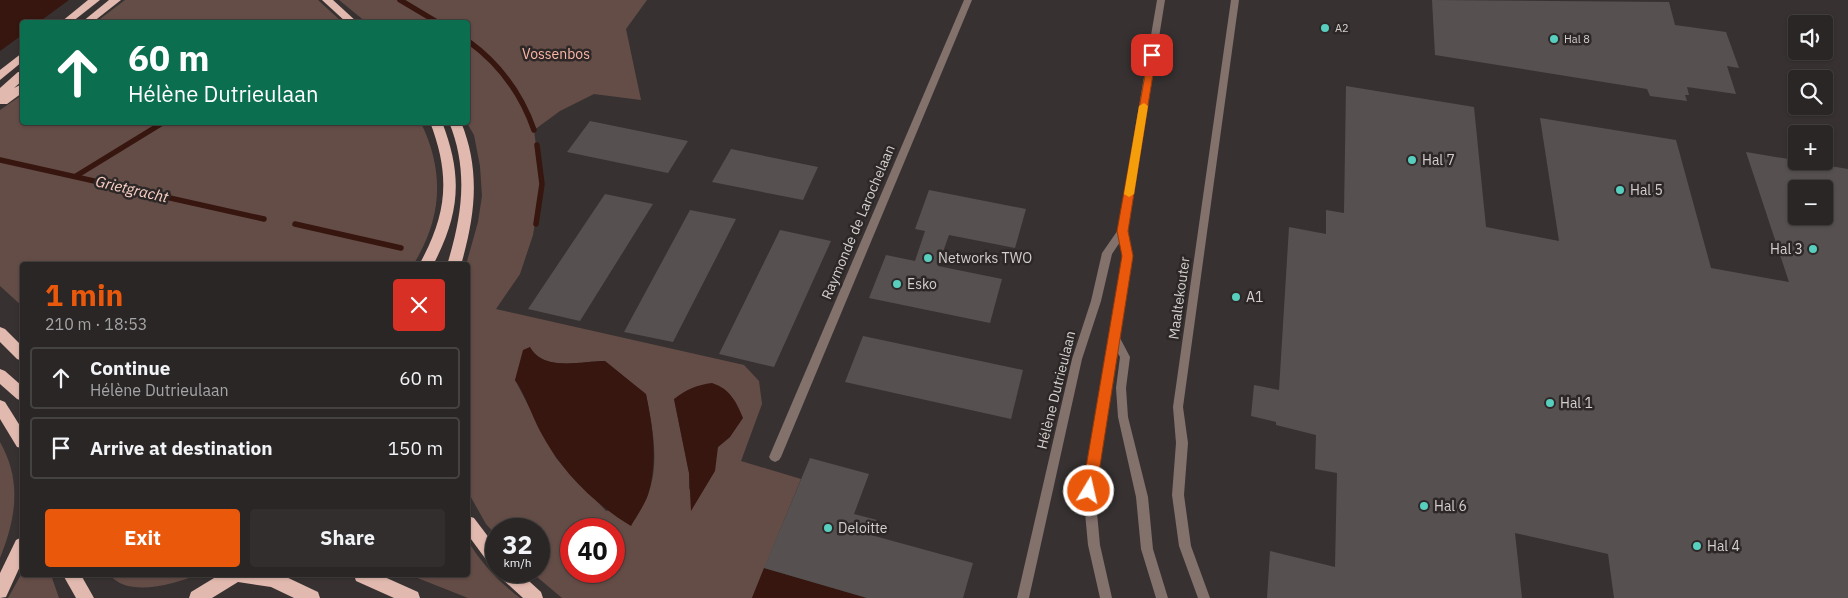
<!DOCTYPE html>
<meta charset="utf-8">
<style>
:root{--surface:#292625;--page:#312e2d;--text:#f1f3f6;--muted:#a5a5a7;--line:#454342;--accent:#ea580c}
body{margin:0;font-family:"IBM Plex Sans",sans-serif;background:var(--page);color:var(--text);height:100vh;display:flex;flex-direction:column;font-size:19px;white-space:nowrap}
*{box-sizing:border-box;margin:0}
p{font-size:16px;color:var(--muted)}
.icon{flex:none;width:28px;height:28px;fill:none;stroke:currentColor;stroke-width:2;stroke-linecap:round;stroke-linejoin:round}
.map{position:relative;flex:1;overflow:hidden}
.side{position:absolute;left:20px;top:262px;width:450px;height:315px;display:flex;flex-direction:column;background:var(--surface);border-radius:5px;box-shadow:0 1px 4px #0004,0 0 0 1px var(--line)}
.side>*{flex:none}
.hud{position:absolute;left:20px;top:20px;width:450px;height:105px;border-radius:5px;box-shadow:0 1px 4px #0004,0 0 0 1px var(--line);background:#0b6e4f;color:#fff;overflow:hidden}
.tools{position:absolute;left:1788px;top:15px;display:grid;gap:10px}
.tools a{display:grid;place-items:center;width:45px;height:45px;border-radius:5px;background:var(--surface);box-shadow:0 1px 4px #0004,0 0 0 1px var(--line);font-size:25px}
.speed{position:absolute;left:485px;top:518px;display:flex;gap:10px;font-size:25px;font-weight:700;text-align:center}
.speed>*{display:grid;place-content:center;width:65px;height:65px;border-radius:50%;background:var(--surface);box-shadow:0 1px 4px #0004,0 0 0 1px var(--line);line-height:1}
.speed small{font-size:12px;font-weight:400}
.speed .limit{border:8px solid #d22;background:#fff;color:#111}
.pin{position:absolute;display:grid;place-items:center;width:42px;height:42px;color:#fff;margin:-21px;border-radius:10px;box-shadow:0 2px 8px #0006}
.me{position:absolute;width:55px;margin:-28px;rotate:9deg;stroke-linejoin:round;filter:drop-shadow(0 0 4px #0008)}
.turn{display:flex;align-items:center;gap:18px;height:105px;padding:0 25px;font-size:22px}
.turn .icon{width:65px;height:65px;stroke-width:2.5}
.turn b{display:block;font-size:35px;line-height:42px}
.round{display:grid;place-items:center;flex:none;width:52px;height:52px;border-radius:5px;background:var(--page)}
.summary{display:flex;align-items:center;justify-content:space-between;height:85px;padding:0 25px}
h1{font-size:30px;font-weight:800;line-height:38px;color:var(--accent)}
.action{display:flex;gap:10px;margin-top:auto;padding:10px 25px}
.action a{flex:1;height:58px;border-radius:5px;background:var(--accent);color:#fff;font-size:20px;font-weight:800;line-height:58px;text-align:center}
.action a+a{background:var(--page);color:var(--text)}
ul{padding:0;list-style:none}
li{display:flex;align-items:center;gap:15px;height:62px;margin:0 10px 8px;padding:0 15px;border:2px solid var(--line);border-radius:5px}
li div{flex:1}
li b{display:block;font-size:19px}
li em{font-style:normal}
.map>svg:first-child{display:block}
.green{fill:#654d47;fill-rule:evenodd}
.water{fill:#36160e}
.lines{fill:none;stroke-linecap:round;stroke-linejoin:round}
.stream{stroke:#36160e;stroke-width:5.5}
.building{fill:#565150;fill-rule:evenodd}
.minor{fill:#83716c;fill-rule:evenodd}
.tertiary{fill:#83716c;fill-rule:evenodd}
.trunk{fill:#e2b9af;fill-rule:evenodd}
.route{fill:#ea580c;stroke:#983908}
.slow{fill:#f59e0b}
.poi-dot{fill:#58cebf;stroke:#2d2827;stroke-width:2}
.labels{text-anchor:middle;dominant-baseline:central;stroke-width:5;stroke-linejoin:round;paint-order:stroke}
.far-poi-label{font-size:11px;fill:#d3d0cf;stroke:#2d2827;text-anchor:start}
.park-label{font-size:14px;fill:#fbb6a6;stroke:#2d2827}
.poi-label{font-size:14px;fill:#d3d0cf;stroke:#2d2827;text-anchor:start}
.street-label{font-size:14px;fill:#d3d0cf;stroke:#2d2827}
.water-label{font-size:15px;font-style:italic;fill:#fcd1c6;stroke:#2d2827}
</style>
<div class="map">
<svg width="1848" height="598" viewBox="0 0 1848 598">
<rect width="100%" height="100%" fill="#373231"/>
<g class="green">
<path d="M125 0H318L342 22H96Z"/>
<path d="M339 0H647L626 29 641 100 594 94 560 111 534 130 541 185 533 235 520 274 496 309 744 365 759 381 762 404 741 461 801 479 752 598H562L530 571H539V529H496V535L486 524 468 492 466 265 478 222 482 196 480 166 474 135 467 123 468 22H366ZM530 347C544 372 580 361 605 361L646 395C653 428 662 473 643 504L606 511 556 458 515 380ZM674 399 730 437 718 447 689 490V473ZM571 529H614V571H571Z"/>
<path d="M22 95V122L421 123C445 172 442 219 413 265H22V306L0 286V110Z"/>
<path d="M0 442C22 481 16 518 0 558Z"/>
<path d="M468 541C481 563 499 582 520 598H468L410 575H468Z"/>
<path d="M22 573 51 575 59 598H8Z"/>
<path d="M110 575H197C174 584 128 598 110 575Z"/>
</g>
<g class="water">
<path d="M0 0H69L39 22H22V35L0 51Z"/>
<path d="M530 347C544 372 580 361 605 361L646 394C653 428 658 462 648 495 644 506 636 517 631 526 593 503 561 471 540 431 531 414 526 396 515 380L523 350Z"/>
<path d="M712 383C730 389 736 401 743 418L730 437 718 447 715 471 691 511 689 473 674 399C687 389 697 385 712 383Z"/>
<path d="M764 568 867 598H752Z"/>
</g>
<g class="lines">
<g class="stream">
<path d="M400 0 437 22"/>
<path d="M468 41C500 64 521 93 534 130"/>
<path d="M0 160 264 219"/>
<path d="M76 176 164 122"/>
<path d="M295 224 401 248"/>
<path d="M536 224 542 184 537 145"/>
</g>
</g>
<g class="building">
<path d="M1432 0 1669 2 1675 25 1726 32 1739 68 1727 66 1736 94 1687 87 1689 95H1685L1687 101 1650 96 1647 89 1435 55Z"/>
<path d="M1346 86 1474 107 1486 227 1559 241 1540 118 1676 140 1711 268 1789 282 1746 152 1848 169V598H1614L1608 554 1515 533 1522 598H1267L1270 551 1335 567 1337 473 1315 469 1316 435 1276 425V422L1251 416 1254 385 1279 390 1289 227 1326 234V210L1344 213ZM1796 189H1824V216H1796Z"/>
<path d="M590 121 688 141 668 173 567 152Z"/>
<path d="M731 149 818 167 803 200 712 182Z"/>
<path d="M929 190 1026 209 1015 248 949 235 938 266 1002 279 990 323 869 298 886 255 915 261 925 231 915 229Z"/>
<path d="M605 194 653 204 580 321 528 309Z"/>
<path d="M690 210 736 219 673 342 624 332Z"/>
<path d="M780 230 831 241 774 367 719 354Z"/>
<path d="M863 336 1023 370 1011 419 845 382Z"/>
<path d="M810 458 869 474 854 514 877 520 871 535 973 563 963 598H867L764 568Z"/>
</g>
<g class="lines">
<g class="minor">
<path d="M964 0H972L781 457 779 460 775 462 771 460 769 457Z"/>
<path d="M1231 0H1239L1183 407 1188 443 1184 495 1191 546 1210 598H1198L1179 546 1172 495 1176 443 1173 407Z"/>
</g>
<path class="tertiary" d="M1157 0H1165L1128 231 1133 256 1120 338 1130 357 1126 388 1128 417 1148 497 1153 549 1168 598H1156L1141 549 1136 497 1118 417 1116 388 1120 357 1117 352 1095 491 1100 545 1112 598H1100L1088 545 1083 491 1123 256 1120 242 1112 254 1101 301 1082 359 1029 598H1017L1072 359 1091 301 1102 253 1118 230Z"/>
<g class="trunk">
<path d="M88 0H100L72 22H61Z"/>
<path d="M109 0H121L93 22H82Z"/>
<path d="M322 0H333L357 22H346Z"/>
<path d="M22 53V62L0 80V70Z"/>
<path d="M18 72H22V81L14 88 22 84V93L7 104H0V88Z"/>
<path d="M430 122H442C463 176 460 214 433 265H419C447 214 451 177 430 122Z"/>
<path d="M449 122H461C481 171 475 216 461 265H447C462 216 469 171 449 122Z"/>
<path d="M0 327 5 329 22 346V361L17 359 0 342Z"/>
<path d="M0 369 5 371 22 386V401L17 399 0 384Z"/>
<path d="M0 400 5 402 22 429V448L17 447 0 419Z"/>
<path d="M468 516 474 518 496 547V568L490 565 468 535Z"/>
<path d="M22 537V562L6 597 0 598V573L16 540Z"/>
<path d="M498 571H518L541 592 543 598H523L500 577Z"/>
<path d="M63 575H81L94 598H76Z"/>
<path d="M219 575H282L318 592 320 598H294L271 587 238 582 212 598H189L191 592Z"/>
<path d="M354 575H380L418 592 420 598H394L356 581Z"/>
</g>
</g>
<path class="route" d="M1149 53 1156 55 1128 231 1133 256 1096 491 1094 495 1089 497 1084 495 1082 491 1122 256 1117 231Z"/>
<path class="slow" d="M1144 103 1148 106 1134 194 1129 197 1124 194 1139 106Z"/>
<g class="poi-dot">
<circle cx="1325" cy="28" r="5"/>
<circle cx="1554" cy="39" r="5"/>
<circle cx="1412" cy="160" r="5"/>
<circle cx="1620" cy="190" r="5"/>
<circle cx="1813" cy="249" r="5"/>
<circle cx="928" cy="258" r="5"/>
<circle cx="897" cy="284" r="5"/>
<circle cx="1236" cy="297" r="5"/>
<circle cx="1550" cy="403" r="5"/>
<circle cx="1424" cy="506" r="5"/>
<circle cx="828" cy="528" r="5"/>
<circle cx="1697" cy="546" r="5"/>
</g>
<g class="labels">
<g class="far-poi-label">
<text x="1335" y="28">A2</text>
<text x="1564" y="39">Hal 8</text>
</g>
<g class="park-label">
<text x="556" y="54">Vossenbos</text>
</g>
<g class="poi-label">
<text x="1422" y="160">Hal 7</text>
<text x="1630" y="190">Hal 5</text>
<text x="1803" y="249" text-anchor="end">Hal 3</text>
<text x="938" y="258">Networks TWO</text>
<text x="907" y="284">Esko</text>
<text x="1246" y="297">A1</text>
<text x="1560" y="403">Hal 1</text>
<text x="1434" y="506">Hal 6</text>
<text x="838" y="528">Deloitte</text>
<text x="1707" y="546">Hal 4</text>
</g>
<g class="street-label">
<text transform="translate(858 222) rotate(-67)">Raymonde de Larochelaan</text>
<text transform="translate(1179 298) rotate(-82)">Maaltekouter</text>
<text transform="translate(1056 390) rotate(-76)">Hélène Dutrieulaan</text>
</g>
<g class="water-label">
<text transform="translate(132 189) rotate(13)">Grietgracht</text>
</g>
</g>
</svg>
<div class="tools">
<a><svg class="icon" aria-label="sound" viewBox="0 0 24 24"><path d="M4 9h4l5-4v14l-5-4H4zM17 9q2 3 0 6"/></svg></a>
<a><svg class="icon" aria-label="search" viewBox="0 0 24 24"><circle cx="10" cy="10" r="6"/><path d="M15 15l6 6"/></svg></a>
<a>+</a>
<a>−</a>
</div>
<div class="speed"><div>32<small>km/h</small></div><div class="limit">40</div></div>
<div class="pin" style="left:1152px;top:55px;background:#d93025"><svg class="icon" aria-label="arrive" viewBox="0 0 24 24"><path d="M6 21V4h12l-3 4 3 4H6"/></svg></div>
<svg class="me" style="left:1089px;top:491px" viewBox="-20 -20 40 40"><circle r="17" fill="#ea580c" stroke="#fff" stroke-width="3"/><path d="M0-11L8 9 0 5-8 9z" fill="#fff"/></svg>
<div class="hud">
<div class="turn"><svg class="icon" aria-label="ahead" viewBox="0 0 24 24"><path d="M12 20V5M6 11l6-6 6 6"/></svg><div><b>60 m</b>Hélène Dutrieulaan</div></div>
</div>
<section class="side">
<div class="summary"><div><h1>1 min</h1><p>210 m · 18:53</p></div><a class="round" style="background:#d93025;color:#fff"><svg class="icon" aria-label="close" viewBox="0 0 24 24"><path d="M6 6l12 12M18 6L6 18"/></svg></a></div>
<ul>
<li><svg class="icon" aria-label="ahead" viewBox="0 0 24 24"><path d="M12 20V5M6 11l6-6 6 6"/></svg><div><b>Continue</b><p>Hélène Dutrieulaan</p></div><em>60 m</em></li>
<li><svg class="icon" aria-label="arrive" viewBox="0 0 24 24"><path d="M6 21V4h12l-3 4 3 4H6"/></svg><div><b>Arrive at destination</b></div><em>150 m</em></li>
</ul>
<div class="action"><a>Exit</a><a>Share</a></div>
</section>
</div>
